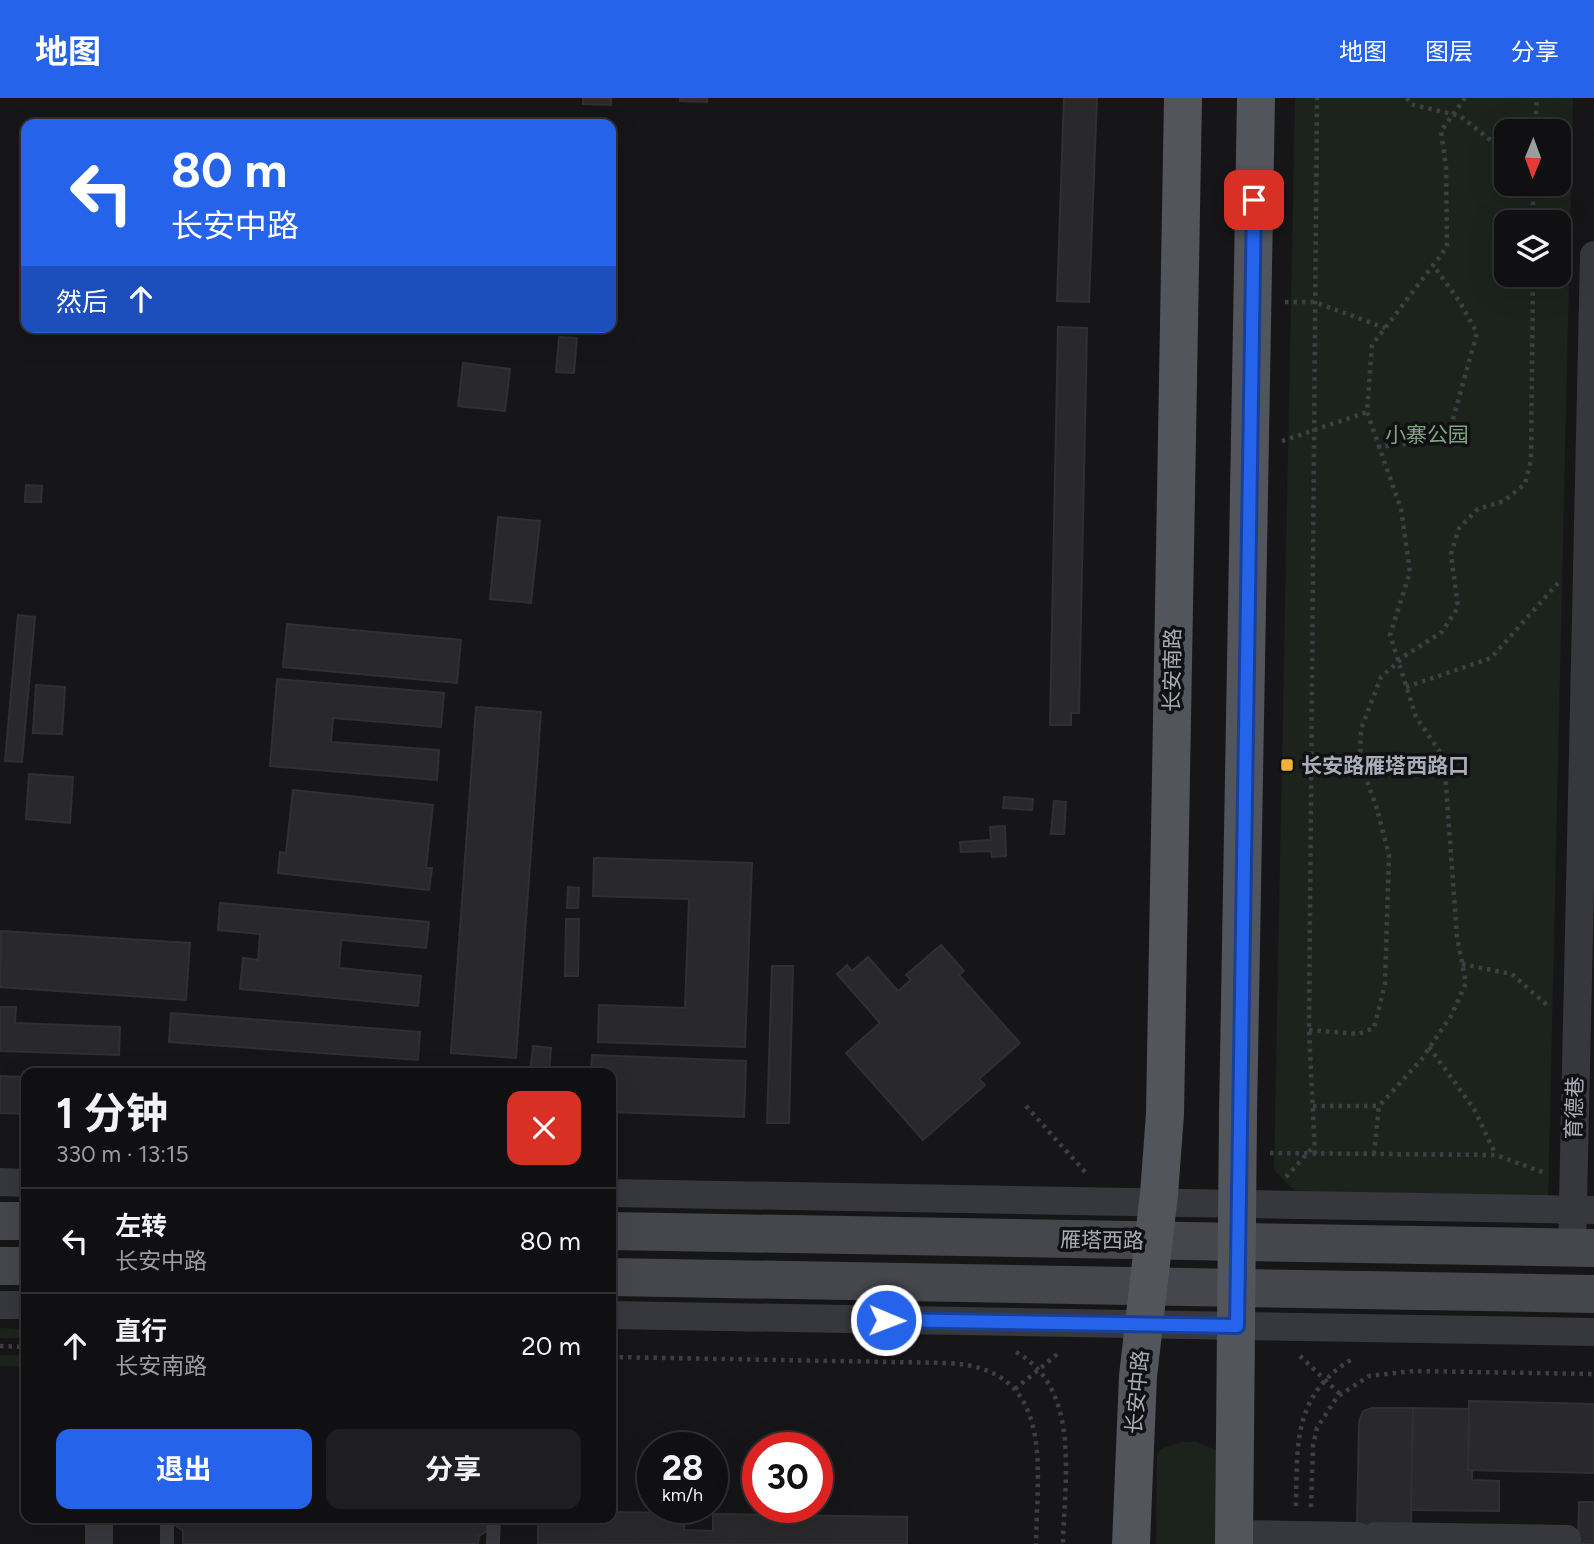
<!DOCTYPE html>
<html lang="zh">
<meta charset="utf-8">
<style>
:root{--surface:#101012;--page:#1e1e20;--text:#f1f3f6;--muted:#9c9d9f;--line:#303032;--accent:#2563eb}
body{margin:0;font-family:Figtree,"Noto Sans SC",sans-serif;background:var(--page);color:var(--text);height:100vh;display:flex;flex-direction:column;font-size:26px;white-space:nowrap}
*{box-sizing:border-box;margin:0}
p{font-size:23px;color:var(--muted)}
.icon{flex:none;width:38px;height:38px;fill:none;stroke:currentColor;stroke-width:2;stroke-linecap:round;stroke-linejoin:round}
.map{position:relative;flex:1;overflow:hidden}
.panel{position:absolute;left:21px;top:970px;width:595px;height:455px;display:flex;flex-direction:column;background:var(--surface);border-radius:14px;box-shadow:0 7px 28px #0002,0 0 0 2px var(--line)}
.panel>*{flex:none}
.hud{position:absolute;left:21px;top:21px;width:595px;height:214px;border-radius:14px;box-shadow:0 7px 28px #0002,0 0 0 2px var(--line);background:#2563eb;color:#fff;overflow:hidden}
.needle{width:46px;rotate:181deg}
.fabs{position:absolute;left:1494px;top:21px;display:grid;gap:14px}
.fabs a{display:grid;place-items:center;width:77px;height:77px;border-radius:14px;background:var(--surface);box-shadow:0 7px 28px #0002,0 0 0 2px var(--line);font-size:35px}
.speed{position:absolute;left:637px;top:1334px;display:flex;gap:14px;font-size:35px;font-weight:700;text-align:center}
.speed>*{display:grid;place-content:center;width:91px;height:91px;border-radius:50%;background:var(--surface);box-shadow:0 7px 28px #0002,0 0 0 2px var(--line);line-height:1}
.speed small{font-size:18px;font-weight:400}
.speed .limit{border:10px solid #d22;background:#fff;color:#111}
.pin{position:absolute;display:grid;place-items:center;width:60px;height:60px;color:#fff;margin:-30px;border-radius:14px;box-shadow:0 4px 10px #0006}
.me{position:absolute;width:77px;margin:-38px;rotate:91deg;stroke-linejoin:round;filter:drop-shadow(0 0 5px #0008)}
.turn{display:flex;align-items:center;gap:24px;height:147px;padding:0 35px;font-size:32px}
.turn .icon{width:91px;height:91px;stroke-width:2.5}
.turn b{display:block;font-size:49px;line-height:60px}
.then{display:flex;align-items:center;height:66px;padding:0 35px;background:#0003;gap:14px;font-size:26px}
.round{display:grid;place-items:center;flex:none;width:74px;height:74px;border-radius:14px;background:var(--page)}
.head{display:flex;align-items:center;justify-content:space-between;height:119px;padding:0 35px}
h1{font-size:42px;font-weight:700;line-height:52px}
.primary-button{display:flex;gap:14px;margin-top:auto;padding:14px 35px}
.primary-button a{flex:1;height:80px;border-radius:14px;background:var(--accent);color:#fff;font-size:28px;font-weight:700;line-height:80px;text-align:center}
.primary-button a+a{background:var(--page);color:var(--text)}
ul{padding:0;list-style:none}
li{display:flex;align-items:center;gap:21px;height:105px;padding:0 35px;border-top:2px solid var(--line)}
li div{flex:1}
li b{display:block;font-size:26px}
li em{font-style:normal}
header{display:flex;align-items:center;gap:42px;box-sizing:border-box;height:98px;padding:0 35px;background:var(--accent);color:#fff}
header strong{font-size:33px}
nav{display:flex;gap:38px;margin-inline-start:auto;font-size:24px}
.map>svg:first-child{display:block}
.green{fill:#1c231d;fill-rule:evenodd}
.building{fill:#29292c;stroke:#303034;stroke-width:2}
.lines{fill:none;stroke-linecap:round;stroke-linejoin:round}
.path{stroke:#3d3f44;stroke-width:4.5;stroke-dasharray:3.5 5;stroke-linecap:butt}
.lane{stroke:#37383d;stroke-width:14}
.street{stroke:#37383d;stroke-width:28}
.secondary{stroke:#45474d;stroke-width:38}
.primary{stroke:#53555c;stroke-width:38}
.path-bridge{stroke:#3d3f44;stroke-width:4.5;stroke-dasharray:3.5 5;stroke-linecap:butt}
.route-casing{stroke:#184099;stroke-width:18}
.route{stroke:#2563eb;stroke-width:12}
.poi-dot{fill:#f2b134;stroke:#111113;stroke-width:2.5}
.labels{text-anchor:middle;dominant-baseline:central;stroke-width:7;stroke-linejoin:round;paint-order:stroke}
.park-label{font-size:21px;fill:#7fa381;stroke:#111113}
.street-label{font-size:21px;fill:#a8adb8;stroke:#111113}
.poi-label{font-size:21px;font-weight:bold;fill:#a8adb8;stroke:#111113;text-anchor:start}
</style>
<header>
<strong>地图</strong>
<nav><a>地图</a><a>图层</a><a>分享</a></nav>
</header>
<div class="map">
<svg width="1594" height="1446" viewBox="0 0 1594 1446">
<rect width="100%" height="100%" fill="#161618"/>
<g class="green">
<path d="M1295 0H1573L1548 1107 1307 1105 1274 1072ZM1507 33H1559V86H1507ZM1507 124H1559V177H1507Z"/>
<path d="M0 1230 26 1231V1240H0Z"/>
<path d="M0 1257H25V1269L0 1268Z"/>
<path d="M1182 1344H1196L1216 1352 1218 1446H1156L1157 1356 1161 1351Z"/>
</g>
<g class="building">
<path d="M583 0H611V7L583 6Z"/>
<path d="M680 0H707V4L680 3Z"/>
<path d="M1064 0H1097L1089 204 1057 203Z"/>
<path d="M1058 229 1087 230 1079 615H1071V627H1050Z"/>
<path d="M559 239 577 240 574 275 556 274Z"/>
<path d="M463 265 510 271 505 313 458 308Z"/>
<path d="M26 387 42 388 41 404H25Z"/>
<path d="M498 419 540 423 531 505 490 501Z"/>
<path d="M18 517 35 519 22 664 5 663Z"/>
<path d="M287 526 461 542 457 585 283 569Z"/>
<path d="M277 581 444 595 441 629 333 620 331 644 439 652 437 682 270 668Z"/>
<path d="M36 587 65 589 62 636 33 635Z"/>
<path d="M476 609 541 614 516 960 451 955Z"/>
<path d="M29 676 73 679 70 725 26 721Z"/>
<path d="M293 692 433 707 426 770H432L429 792 278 775 280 754 286 755Z"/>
<path d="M1004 699 1033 701 1032 712 1003 710Z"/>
<path d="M1054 703 1066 704 1064 736H1051Z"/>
<path d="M1005 728 1006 758 992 759 991 753 961 754 960 744 991 742 990 729Z"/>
<path d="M594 760 752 765 745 949 598 944 599 907 685 910 689 801 593 798Z"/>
<path d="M568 789 579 790 578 810H567Z"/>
<path d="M220 805 429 824 426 850 341 842 339 870 421 878 418 908 240 891 243 860 258 862 260 836 218 832Z"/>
<path d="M566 821H579L578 878H565Z"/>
<path d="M1 833 190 845 186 902 0 889Z"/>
<path d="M941 847 964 873 959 877 1020 945 979 981 985 987 923 1042 846 955 880 925 837 876 847 867 852 873 868 859 898 893 911 882 906 877Z"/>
<path d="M772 868H793L789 1025H767Z"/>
<path d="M0 909H16L15 925 120 929 119 957 0 953Z"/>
<path d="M171 915 420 934 418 962 169 944Z"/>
<path d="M533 948 551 950 549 975H530Z"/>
<path d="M592 957 746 963 744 1019 611 1014V975H591Z"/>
<path d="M473 969 515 970V975H473Z"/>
<path d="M0 978 26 979V1016L0 1015Z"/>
<path d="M1469 1303 1594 1306V1375L1468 1372Z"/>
<path d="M1372 1310H1413L1411 1428 1357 1427 1359 1324 1363 1313Z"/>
<path d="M1413 1310 1469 1311 1468 1372 1472 1373V1382L1499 1383V1413L1411 1412Z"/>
<path d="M1579 1404H1594V1446H1578Z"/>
<path d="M611 1414 685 1415 684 1432 713 1433V1416L907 1419V1446H538V1419H611Z"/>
<path d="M176 1419H479L487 1426V1433L479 1438 478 1446H183V1433L175 1427Z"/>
</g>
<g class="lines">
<g class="path">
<path d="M1535 33 1537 0"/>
<path d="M1533 124V86"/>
<path d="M1285 204H1315L1385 230"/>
<path d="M1282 343 1367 314"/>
<path d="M1377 349 1415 345 1451 328 1477 235 1460 204 1433 167"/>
<path d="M1406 589 1491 560 1558 485"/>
<path d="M1462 866 1512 876 1549 909"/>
<path d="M1309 932 1358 936 1374 930 1385 886 1389 757 1377 711"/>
<path d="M1429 949 1474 1011 1496 1057"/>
<path d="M1026 1008 1086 1075"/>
<path d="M1313 1008H1379"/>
<path d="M1270 1055 1496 1057 1545 1075"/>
<path d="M1315 1056 1309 932 1317 0"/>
<path d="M1374 1056 1379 1008 1421 962 1451 918 1466 885 1457 839 1444 660 1416 619 1390 537 1410 474 1401 411 1367 314 1372 247 1447 149 1446 69 1441 33 1465 0"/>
<path d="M1286 1079 1314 1048"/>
<path d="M0 1248 26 1249"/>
<path d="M1016 1254C1082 1291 1064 1383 1063 1446"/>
<path d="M1300 1258 1340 1296"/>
<path d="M611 1259 948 1265C1056 1270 1037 1368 1036 1446"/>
<path d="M1015 1291 1060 1254"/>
<path d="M1296 1408C1297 1347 1293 1295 1354 1260"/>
<path d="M1311 1409 1313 1347 1317 1330 1337 1299 1369 1278 1413 1273 1594 1276"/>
</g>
<g class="lane">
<path d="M167 1446V1419"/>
<path d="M493 1446 494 1419"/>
</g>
<g class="street">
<path d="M0 1084 26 1085"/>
<path d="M611 1095 1594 1112"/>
<path d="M1572 1150 1594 157"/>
<path d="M0 1207H26"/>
<path d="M611 1217 1594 1234"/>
<path d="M1234 1436 1357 1438"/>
<path d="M1376 1438 1567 1441"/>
<path d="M99 1446V1419"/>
</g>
<g class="secondary">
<path d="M0 1123H26"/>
<path d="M611 1133 1594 1150"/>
<path d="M0 1168H26"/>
<path d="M611 1179 1594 1196"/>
</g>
<g class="primary">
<path d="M1131 1446 1138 1278 1159 1096 1165 1016 1183 0"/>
<path d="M1234 1446 1238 1017 1256 0"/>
</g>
<g class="path-bridge">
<path d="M1407 0 1410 6 1460 18 1507 55"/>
<path d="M1377 711 1360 663 1361 631 1381 579 1406 557 1442 534 1458 509 1451 456 1459 430 1478 411 1504 403 1525 386 1531 362 1533 177"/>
</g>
</g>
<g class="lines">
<defs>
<path id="route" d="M886 1222 1237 1228 1254 102"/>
</defs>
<use href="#route" class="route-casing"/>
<use href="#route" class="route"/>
</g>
<rect class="poi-dot" x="1280" y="660" width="14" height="14" rx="3.5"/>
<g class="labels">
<g class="park-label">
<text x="1427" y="336">小寨公园</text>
</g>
<g class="street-label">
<text transform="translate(1172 572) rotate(-89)">长安南路</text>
<text transform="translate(1574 1010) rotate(-88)">育德巷</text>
<text transform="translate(1102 1142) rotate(1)">雁塔西路</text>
<text transform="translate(1137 1294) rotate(-85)">长安中路</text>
</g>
<g class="poi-label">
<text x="1301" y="667">长安路雁塔西路口</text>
</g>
</g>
</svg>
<div class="fabs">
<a><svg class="needle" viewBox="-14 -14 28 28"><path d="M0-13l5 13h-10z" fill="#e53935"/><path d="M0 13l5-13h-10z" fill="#9c9d9f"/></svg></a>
<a><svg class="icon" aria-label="layers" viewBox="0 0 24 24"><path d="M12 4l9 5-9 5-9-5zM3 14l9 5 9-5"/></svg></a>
</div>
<div class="speed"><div>28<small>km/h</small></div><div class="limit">30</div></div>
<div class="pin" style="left:1254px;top:102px;background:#d93025"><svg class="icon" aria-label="arrive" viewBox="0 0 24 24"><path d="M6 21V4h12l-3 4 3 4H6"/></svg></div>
<svg class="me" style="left:886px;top:1222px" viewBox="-20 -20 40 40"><circle r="17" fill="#2563eb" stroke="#fff" stroke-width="3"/><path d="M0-11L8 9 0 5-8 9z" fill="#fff"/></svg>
<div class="hud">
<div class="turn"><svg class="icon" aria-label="left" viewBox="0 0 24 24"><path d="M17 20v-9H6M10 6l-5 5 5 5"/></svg><div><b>80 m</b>长安中路</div></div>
<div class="then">然后<svg class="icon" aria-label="ahead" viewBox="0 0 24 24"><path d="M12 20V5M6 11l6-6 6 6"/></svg></div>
</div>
<section class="panel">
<div class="head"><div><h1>1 分钟</h1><p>330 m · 13:15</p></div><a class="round" style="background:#d93025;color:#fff"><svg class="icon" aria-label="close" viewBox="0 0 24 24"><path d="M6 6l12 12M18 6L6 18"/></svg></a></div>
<ul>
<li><svg class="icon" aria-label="left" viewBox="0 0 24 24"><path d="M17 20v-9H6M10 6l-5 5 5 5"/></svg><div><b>左转</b><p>长安中路</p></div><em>80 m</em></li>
<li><svg class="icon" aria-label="ahead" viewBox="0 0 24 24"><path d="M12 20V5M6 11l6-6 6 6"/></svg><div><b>直行</b><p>长安南路</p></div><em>20 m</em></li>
</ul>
<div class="primary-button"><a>退出</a><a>分享</a></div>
</section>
</div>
